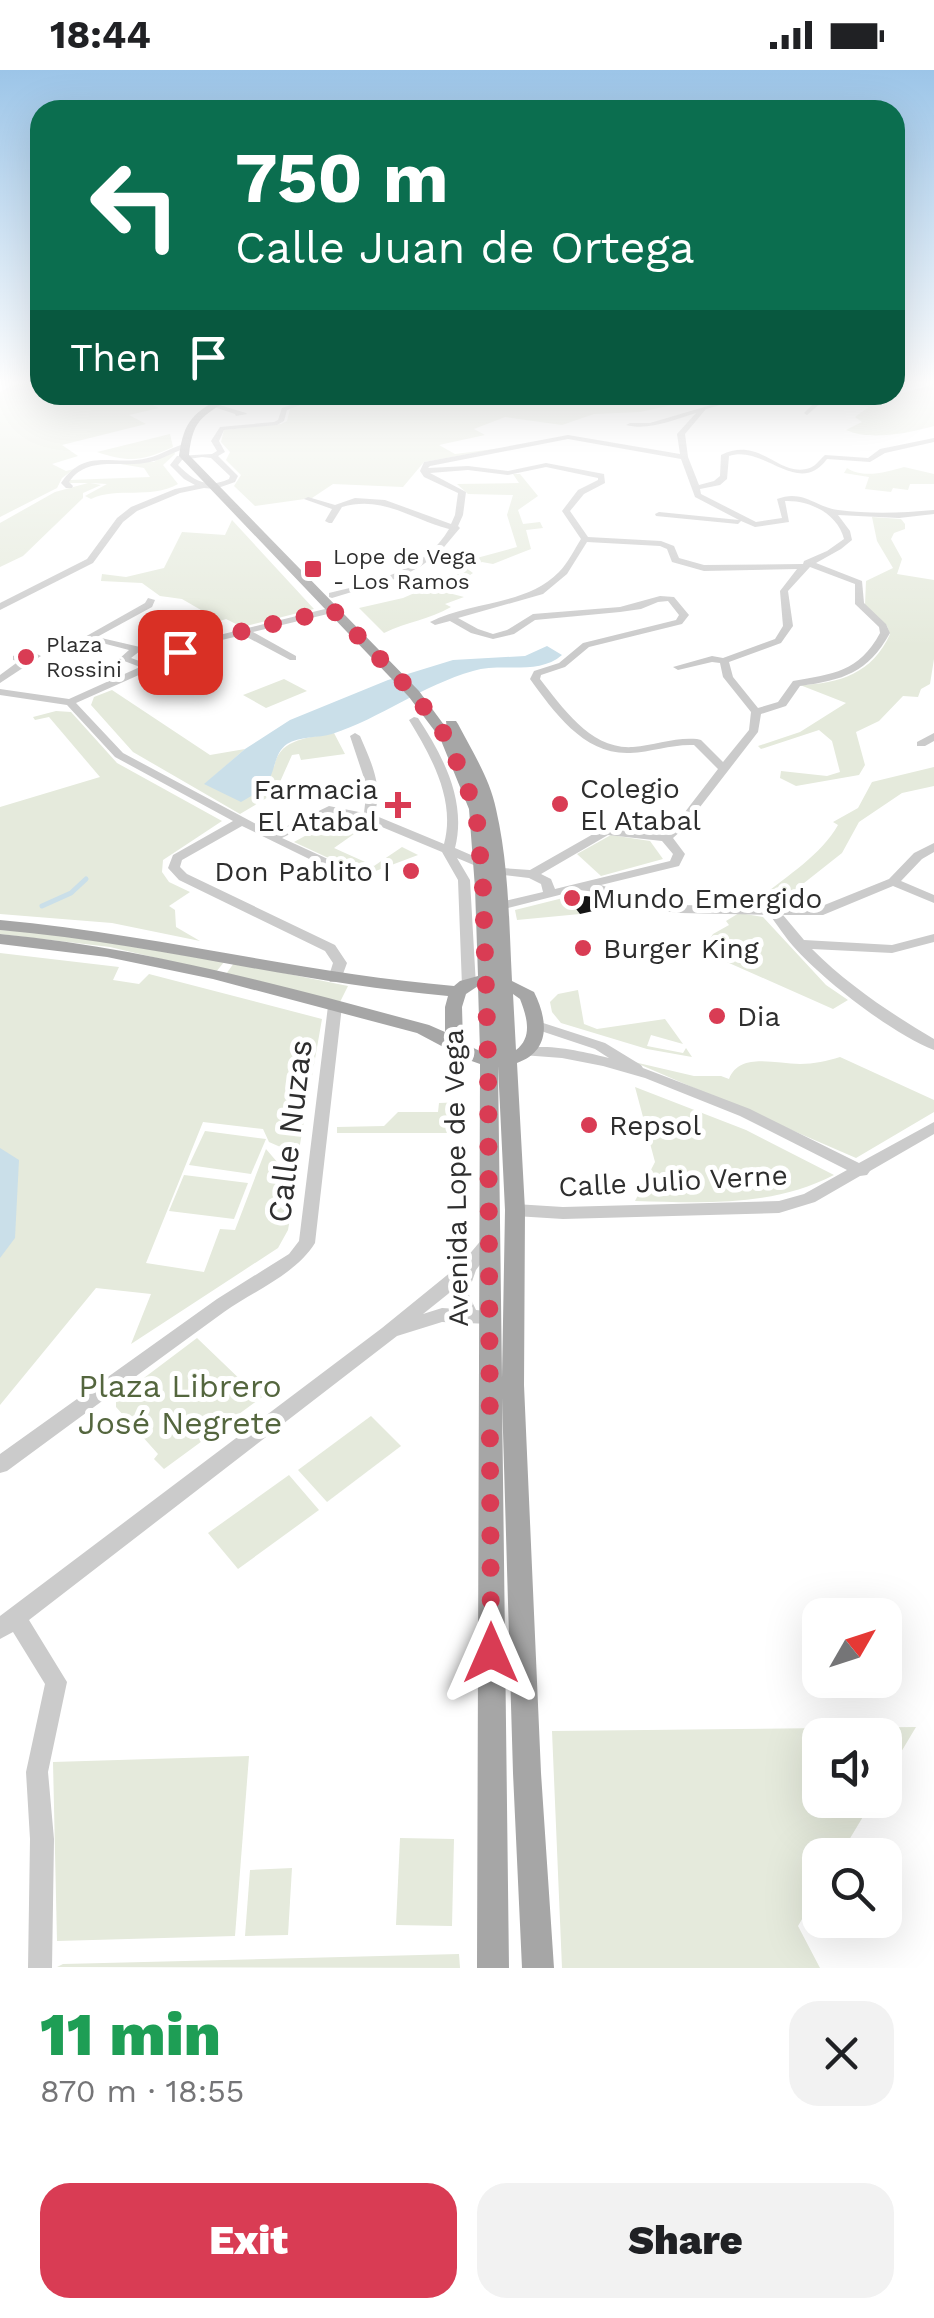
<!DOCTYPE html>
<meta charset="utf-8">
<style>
:root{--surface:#fff;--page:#f2f2f2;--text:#202124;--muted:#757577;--accent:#d93c54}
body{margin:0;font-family:"Work Sans",sans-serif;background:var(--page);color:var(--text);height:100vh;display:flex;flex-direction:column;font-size:38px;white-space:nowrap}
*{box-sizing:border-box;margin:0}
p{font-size:32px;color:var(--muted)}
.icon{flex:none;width:55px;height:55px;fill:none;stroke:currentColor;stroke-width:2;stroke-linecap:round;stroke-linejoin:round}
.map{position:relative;height:1898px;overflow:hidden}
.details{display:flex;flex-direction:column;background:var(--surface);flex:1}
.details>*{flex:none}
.guide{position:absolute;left:30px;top:30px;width:875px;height:305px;border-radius:30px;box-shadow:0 10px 40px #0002;background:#0b6e4f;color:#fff;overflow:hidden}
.needle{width:65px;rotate:51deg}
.fabs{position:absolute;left:802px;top:1528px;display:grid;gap:20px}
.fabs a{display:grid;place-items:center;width:100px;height:100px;border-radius:20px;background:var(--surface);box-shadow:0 10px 40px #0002;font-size:50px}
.pin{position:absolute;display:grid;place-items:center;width:85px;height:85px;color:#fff;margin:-42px;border-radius:20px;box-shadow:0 5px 15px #0006}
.me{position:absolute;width:110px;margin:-55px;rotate:0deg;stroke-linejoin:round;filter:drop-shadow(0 0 8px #0008)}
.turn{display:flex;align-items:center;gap:35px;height:210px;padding:0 40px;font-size:45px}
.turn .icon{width:130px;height:130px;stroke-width:2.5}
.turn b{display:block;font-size:70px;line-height:85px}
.then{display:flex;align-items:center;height:95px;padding:0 40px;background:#0003;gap:20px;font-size:38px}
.round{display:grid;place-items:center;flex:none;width:105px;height:105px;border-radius:30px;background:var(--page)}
.overview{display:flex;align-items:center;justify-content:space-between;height:170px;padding:0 40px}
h1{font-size:60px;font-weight:800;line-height:75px;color:#1e9e55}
.button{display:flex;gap:20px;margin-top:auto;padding:20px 40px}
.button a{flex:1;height:115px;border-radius:30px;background:var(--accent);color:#fff;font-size:40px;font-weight:800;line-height:115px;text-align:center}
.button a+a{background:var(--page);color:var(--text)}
.status{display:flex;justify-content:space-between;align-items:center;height:70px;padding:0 50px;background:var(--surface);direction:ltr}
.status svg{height:28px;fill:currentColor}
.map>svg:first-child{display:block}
.green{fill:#e5eadc}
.water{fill:#cadfe9}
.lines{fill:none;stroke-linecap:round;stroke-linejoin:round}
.stream{stroke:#cadfe9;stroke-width:5}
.building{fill:#151515}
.minor{fill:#cbcbcb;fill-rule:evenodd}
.major{fill:#a6a6a6;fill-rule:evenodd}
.route{stroke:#d93c54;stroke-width:18;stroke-dasharray:0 32.4}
.poi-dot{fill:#d93c54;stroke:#fff;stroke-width:4}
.labels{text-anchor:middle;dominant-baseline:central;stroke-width:10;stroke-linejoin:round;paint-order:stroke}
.far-poi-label{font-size:22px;fill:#2e2e2e;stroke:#fff;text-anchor:start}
.poi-label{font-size:28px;fill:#2e2e2e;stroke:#fff;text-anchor:start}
.street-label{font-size:28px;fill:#2e2e2e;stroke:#fff}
.near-street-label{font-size:32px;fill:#2e2e2e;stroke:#fff}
.near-park-label{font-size:32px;fill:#54663e;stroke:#fff}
</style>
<div class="status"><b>18:44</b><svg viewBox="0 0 49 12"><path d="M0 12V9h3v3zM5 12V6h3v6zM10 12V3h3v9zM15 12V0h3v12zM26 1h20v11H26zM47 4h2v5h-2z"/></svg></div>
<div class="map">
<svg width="934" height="1898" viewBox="0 0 934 1898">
<rect width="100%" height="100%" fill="#fff"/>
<g class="green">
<path d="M28 314 40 315V325H150L146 327 148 333 159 338 129 345 146 354 62 375 78 386 52 394 66 401 74 399 62 408 57 418 0 447V322L13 315Z"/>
<path d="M934 314V356C909 363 870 371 846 360L862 352 855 347 869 337 829 330 832 325H895Z"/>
<path d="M333 325H704L708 327 640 342 594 344 562 355 505 347 474 359 485 365 439 375 455 384 502 378 424 392 403 417 333 414 312 428 255 436 234 416 241 405 226 390 230 382 221 372 224 360 281 354 287 351 290 339Z"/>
<path d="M170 364 173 377C143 391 129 393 97 382Z"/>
<path d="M173 378 175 384 163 395 178 414C149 430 118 416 91 429L85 426 107 414 90 413 101 415 83 423V428L23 486 0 497V453L55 422 88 413H68L69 410 150 407 144 398 109 392H154Z"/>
<path d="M904 397 934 404V414H910L908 420 893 418 891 422 865 419 869 407 844 403 847 398C863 409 887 402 904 397Z"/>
<path d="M513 404H520L538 426 518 440 523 454 540 452 543 458 526 460 531 479 493 494 482 492 466 498 473 503 445 522 464 527 445 534 451 537C429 550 408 551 384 563L359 538 403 528 463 502 462 492 517 477 507 445 513 425 468 424 457 414 519 413Z"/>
<path d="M872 447 901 449 905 454V459L894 463 891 469 902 489 897 504 934 510V589L930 614 921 619 918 627 903 626 879 651 856 662 865 695 859 705 796 716 780 708 781 701 827 706 840 702 832 671 819 660 761 679 758 676 800 662 846 633 800 615C839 614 873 603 890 564L887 556 865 535 866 511 893 498 877 471Z"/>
<path d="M232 450 314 539 242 557 226 549 220 551 182 529 160 526 142 513 101 511 102 504 126 507 164 498 182 462 225 465Z"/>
<path d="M284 609 307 621 266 638 243 625Z"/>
<path d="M112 620 210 685 245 679 205 714 274 697C279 668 309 668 334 663L345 684 301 690 299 684 292 685 275 723 240 744 133 682 91 635 94 627Z"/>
<path d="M56 641 71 642 117 693 222 751 163 790 162 802 169 812 190 822 169 836 175 840 176 857 200 871 112 853 0 844V737L100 707 49 647 35 650 33 647Z"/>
<path d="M934 697V716L902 723 859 752 842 783 780 832 761 827C787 806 821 785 838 755L833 752 858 738 872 712Z"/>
<path d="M323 756 361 759 334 778 374 796 402 777 418 785 365 805 294 772Z"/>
<path d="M611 765 650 771 663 789 601 806 577 784Z"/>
<path d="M567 827 580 844 517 850 515 840Z"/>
<path d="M739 843 763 847 826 915 848 930 833 939 702 881 713 864 729 855 726 851Z"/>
<path d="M0 860 52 863 224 892 216 902 110 877 0 864Z"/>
<path d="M0 883 119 897 113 910 139 914 149 904 322 949 299 1080 285 1079 269 1072 263 1059 203 1052 146 1193 204 1202 220 1159 235 1160 266 1079 296 1114 288 1160 278 1178 131 1274 151 1224 96 1218 0 1335Z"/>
<path d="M234 893 348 916 340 932 226 904Z"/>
<path d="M578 920 584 954 597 959 665 949 683 974 651 965 647 976 683 983 686 978 692 987 647 979 561 953 552 942 550 932 558 924Z"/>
<path d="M840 987 934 1030V1042L856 1088 634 992 694 1006H721L729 1009C740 982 774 994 800 994 814 994 827 991 840 987Z"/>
<path d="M635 1017 746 1060 834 1105C772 1137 704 1133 635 1131L655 1092Z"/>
<path d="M465 1032V1063H337V1057L384 1056 398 1042H438L439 1033Z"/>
<path d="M205 1061 266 1069 251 1104 189 1095Z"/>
<path d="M184 1105 248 1113 234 1149 169 1141Z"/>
<path d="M197 1268 247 1316 253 1311 265 1325 164 1399 154 1389 158 1384 116 1337V1329Z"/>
<path d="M371 1346 401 1376 327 1432 298 1400Z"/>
<path d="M289 1405 319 1440 238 1499 208 1463Z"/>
<path d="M916 1657 885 1709V1665H820V1730H873L840 1785H820V1818L798 1856 820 1898H562L552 1661Z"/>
<path d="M249 1686 235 1866 57 1871 53 1692Z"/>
<path d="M400 1768 454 1769 452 1856 396 1855Z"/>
<path d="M292 1798 288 1865 245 1866 250 1800Z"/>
<path d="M459 1884 460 1898 57 1897 63 1894Z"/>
</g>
<g class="water">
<path d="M547 576 562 585C538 606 502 592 473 601 423 615 381 648 332 664 319 668 299 666 287 674 273 684 276 702 266 714 261 722 249 727 241 732L204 714 245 679 290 650 388 610 453 590 525 586Z"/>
<path d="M0 1078 19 1090 15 1168 0 1188Z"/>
</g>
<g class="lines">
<path class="stream" d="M42 836 71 823 86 809"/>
</g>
<path class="building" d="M586 826 604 829 611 837 580 844 569 830Z"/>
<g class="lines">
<g class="minor">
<path d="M320 325H330L287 340 284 351 277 355 224 360 219 371 225 382 218 386 238 406 235 412 215 419 204 418 180 423 137 441 123 452 93 493 0 540V533L87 489 117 448 131 437 175 419 195 415 184 409 170 395 177 386 212 384 217 381 211 371 220 357 274 352 278 350 282 338ZM202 387 211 388 230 406 229 409C207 419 194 411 178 395L182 390Z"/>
<path d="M745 325H756L706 339 685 364 688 387 699 415 714 411 720 406 721 385C759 366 777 405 806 399 815 398 819 390 825 385L868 388 880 379 934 368V372L885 383 870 392 827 389C798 428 764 374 729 386L727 409 720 415 700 419 701 424 756 452 782 448 777 429C803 419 815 437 838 440 870 444 902 443 934 440V444L899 448 838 445 850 461 852 470 841 479 816 493 862 511 864 533 886 554 890 563C868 603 843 610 800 616L786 636 761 644 758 662 683 759 673 768 685 784 679 796 601 815 648 831 680 835 817 838 889 809 914 783 934 773V782L922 789 901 811 934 825V833L893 816 823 845H783L804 870 892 875 934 864V872L892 883 812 879C848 915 890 943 934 969V980C891 963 823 910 793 876 786 868 777 855 770 845L680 843 646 839 596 822 579 820 500 840 494 836 496 833 543 822 541 814 529 808 495 804 457 788 470 810 476 916 469 920 462 916 458 810 442 782 365 750 331 743 282 768 354 801 356 804 354 807H346L242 756 182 790 180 797 187 804 335 875 347 893 340 912H330L328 909 333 893 325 881 179 810 168 798 173 785 233 751 115 687 67 635 0 625V619L69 629 140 597 119 589 129 580 83 568 145 533 148 528 155 530 152 537 97 567 140 577V581L131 588 148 594 207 568 333 537 338 540 336 542 253 562 296 586V590H290L243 565 213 572 76 633 123 683 273 763 329 736 364 743 367 717 350 666 355 663 360 666C371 692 384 717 374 745L444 774C456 730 431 686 409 650L414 647 418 648C443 686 467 731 455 778L501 798 530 800 602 759 663 764 675 755 718 699 694 675C672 674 652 682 630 683 584 685 554 642 530 609L534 601 559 593 583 573 676 550 679 545 668 531 658 532 641 539 620 542 535 550 514 564 493 569 471 563 450 551 435 555 430 552C470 531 526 536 559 502 568 493 574 480 581 469L562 441 578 420 598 410V408L546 397 508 405 468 400 430 403 466 422 463 445 458 456 460 458 439 483 421 496 401 507 332 528 329 527V523C372 513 426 500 449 459 411 449 382 425 342 437L332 453H329L325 451 332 439 304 429 308 427 335 435 355 428 385 430 451 454 455 445 458 423 424 407 420 401 424 392 568 365 680 384 677 364 696 343C673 350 649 361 626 355L630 353H650ZM568 369 681 389 695 427 739 450 659 442 655 444 656 446 738 454 741 451 755 457 789 452 785 431C810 430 838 444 844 469L827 481 804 491 803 494 704 495 679 488 674 476 661 471 588 467 570 441 584 424 605 413 604 404 546 393 508 401 468 396 428 398 430 396ZM587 472 660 476 667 479 672 492 704 501 797 499 780 521 783 556 775 569 723 588 712 586 673 597 678 600 712 592 720 593 723 607 751 642 749 660 723 692 701 670 697 669C675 667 655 675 633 677 591 680 563 638 540 609L541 605 565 597 589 577 682 554 689 545 674 527 660 526 620 537 533 544 507 560 493 564 478 559 458 548 543 524 567 504ZM810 497 855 514V534L879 557 880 563C859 602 833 604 793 611L778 632 758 638 733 607 729 592 781 573 793 556 788 521ZM608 765 662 771 673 784 670 791 555 819 551 809 541 804Z"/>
<path d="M796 325H830L807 345 804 343 817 330Z"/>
<path d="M213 333 246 343 247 344 236 346 235 344 211 336Z"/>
<path d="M185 374 189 376 188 378C174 381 164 389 150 392 122 399 88 384 69 412L73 416 72 418H66L61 413C86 376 113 397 148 388 161 385 172 377 185 374Z"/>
<path d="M27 579 41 586 0 613V605L19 591 13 590V586Z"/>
<path d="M934 663V671L925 676H917V672Z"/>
<path d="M335 932 342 936 315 1173C295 1205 255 1220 224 1242 151 1295 79 1348 7 1401L0 1403V1384L217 1229 289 1184 299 1171 328 936Z"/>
<path d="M537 951 605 973 641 995 643 998 750 1039 859 1093 934 1052V1064L870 1101 867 1105 860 1106 815 1132 779 1143 563 1149 515 1146 509 1144 507 1140 509 1136 515 1134 563 1137 779 1131 804 1124 847 1100 740 1046 645 1008 603 996 562 988 522 985 520 982C538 970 588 983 609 988L595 979 532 958 530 955 532 952Z"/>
<path d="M489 1166 495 1168 497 1172 476 1200 468 1223 476 1240 496 1242 499 1247 496 1252 490 1254 442 1252 397 1266 29 1550 67 1612 48 1702 54 1769 52 1898H28L30 1769 26 1702 45 1614 13 1562 0 1569V1546L382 1258 462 1193 483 1168ZM453 1220 452 1223 458 1239 442 1238 423 1244Z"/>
</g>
<path class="major" d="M225 325H235C206 346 193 345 189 385L419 621 447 659 446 651H456L458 654C472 681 490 709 496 739 509 795 509 854 512 911L534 922C548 950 551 981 517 993L525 1140 524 1315 541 1703 554 1898H522L513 1703 502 1328 509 1898H477L480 994 466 989 417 963 213 909 107 887 0 874V864C147 878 287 917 429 955L445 962V937L448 926C297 913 151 873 0 860V850C153 864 302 903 454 916L460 911 478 906 475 818 469 739 440 668 409 627 179 386C184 349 194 343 225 325ZM478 916 480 981 463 973 462 937 466 924ZM513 924 520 929C527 947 533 967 516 980ZM498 996 505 1140 502 1308Z"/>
</g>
<linearGradient id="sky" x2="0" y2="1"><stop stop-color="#9cc5e8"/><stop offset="0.54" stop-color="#fff"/><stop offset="1" stop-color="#fff" stop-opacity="0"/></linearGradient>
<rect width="934" height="577" fill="url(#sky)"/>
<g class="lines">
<path class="route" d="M180 582 243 561 333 540 414 624 447 668 476 740 483 818 488 990 491 1583"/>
</g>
<g class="poi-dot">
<rect x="303" y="489" width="20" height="20" rx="5"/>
<circle cx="26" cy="587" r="10"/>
<circle cx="560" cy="734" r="10"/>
<path d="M393 720h10v10h10v10h-10v10h-10v-10h-10v-10h10z"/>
<circle cx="411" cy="801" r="10"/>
<circle cx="572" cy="828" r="10"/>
<circle cx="583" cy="878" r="10"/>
<circle cx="717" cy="946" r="10"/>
<circle cx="589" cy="1055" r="10"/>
</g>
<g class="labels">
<g class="far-poi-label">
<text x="333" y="486">Lope de Vega<tspan x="333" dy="25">- Los Ramos</tspan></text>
<text x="46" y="574">Plaza<tspan x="46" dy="25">Rossini</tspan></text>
</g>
<g class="poi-label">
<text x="580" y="718">Colegio<tspan x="580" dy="32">El Atabal</tspan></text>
<text x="378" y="719" text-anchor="end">Farmacia<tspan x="378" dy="32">El Atabal</tspan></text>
<text x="391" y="801" text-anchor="end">Don Pablito I</text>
<text x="592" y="828">Mundo Emergido</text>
<text x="603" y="878">Burger King</text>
<text x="737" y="946">Dia</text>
<text x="609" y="1055">Repsol</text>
</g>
<g class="street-label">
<text transform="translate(456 1108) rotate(-91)">Avenida Lope de Vega</text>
<text transform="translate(673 1111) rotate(-3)">Calle Julio Verne</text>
</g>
<g class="near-street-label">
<text transform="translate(290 1061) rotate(-83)">Calle Nuzas</text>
</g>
<g class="near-park-label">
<text x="180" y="1316">Plaza Librero<tspan x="180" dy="37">José Negrete</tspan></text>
</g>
</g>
</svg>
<div class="fabs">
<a><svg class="needle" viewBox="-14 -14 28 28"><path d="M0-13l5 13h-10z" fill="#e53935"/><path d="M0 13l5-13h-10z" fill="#757577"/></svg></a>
<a><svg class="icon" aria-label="sound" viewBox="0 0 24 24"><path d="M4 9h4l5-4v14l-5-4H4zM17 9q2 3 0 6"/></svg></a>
<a><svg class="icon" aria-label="search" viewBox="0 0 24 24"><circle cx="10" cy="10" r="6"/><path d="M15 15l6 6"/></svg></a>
</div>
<div class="pin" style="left:180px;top:582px;background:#d93025"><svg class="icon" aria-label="arrive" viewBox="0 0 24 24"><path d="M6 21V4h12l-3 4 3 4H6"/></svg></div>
<svg class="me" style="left:491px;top:1583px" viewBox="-20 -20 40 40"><path d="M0-17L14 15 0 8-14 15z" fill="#d93c54" stroke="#fff" stroke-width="4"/></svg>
<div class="guide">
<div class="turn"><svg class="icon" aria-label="left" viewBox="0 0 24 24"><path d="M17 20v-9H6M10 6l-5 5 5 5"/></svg><div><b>750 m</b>Calle Juan de Ortega</div></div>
<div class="then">Then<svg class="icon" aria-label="arrive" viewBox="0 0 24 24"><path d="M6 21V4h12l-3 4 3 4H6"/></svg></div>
</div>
</div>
<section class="details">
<div class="overview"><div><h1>11 min</h1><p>870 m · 18:55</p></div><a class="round"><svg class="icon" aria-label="close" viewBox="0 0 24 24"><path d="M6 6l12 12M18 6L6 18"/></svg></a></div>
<div class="button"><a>Exit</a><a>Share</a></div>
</section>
